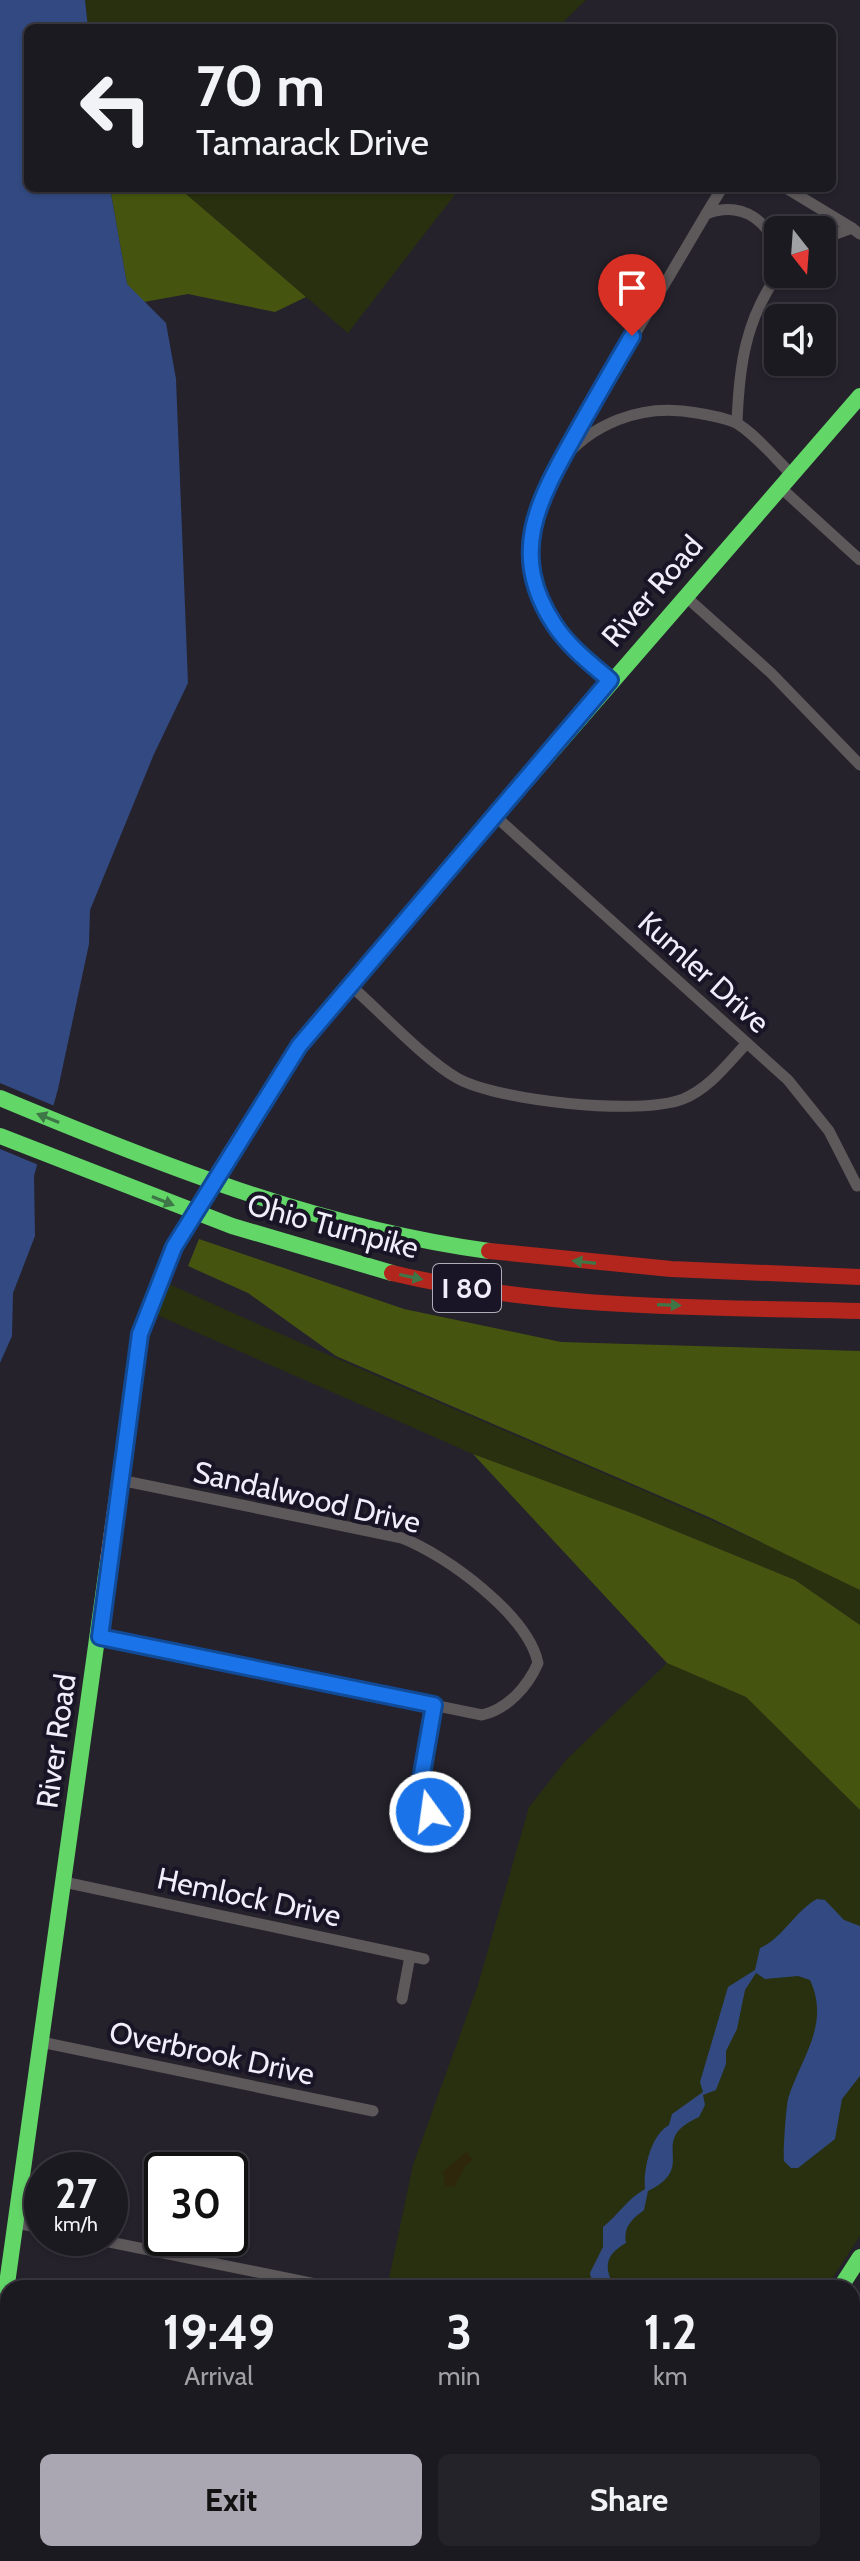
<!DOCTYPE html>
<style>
:root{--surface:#1c1a21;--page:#25232a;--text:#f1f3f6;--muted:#a0a1a5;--line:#3a383f;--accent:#aaa7b3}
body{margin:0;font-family:Cabin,sans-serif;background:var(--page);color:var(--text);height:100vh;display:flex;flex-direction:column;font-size:30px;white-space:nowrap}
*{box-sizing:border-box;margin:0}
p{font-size:26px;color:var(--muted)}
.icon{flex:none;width:44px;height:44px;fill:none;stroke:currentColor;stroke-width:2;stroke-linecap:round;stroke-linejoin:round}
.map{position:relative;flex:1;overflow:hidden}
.side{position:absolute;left:0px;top:2280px;width:860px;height:282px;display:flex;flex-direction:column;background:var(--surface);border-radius:24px 24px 0 0;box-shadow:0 2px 6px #0004,0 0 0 2px var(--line)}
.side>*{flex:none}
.top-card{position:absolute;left:24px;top:24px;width:812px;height:168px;border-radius:12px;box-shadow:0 2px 6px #0004,0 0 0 2px var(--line);background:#1c1a21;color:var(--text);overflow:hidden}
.needle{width:52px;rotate:163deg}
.fabs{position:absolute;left:764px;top:216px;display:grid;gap:16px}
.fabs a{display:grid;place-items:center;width:72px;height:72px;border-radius:12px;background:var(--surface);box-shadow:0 2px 6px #0004,0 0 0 2px var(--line);font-size:40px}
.speed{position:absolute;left:24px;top:2152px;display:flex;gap:16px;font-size:40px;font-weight:700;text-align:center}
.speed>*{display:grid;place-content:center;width:104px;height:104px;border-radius:50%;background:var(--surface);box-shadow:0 2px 6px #0004,0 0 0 2px var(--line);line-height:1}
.speed small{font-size:20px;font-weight:400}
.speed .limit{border:4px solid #111;border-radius:12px;background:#fff;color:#111}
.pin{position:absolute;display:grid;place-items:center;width:68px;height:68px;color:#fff;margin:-82px -34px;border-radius:50% 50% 50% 0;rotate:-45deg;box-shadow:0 0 8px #0007}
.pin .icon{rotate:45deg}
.me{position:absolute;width:88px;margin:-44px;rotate:346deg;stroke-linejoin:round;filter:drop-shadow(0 0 6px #0008)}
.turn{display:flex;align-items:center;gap:28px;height:168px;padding:0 40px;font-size:36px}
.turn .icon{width:104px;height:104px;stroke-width:2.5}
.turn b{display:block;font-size:56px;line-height:68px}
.eta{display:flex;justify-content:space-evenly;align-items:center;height:136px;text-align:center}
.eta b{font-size:48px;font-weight:700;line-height:56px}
.button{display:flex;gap:16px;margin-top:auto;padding:16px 40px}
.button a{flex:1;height:92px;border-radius:12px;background:var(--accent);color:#111;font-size:32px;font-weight:700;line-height:92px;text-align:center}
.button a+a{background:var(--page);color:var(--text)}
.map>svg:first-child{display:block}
.green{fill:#28300f}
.forest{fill:#45550f}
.sand{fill:#2f270c}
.water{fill:#324a81}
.pier{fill:#25222c}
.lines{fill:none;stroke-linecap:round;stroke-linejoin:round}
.street{stroke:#5d595b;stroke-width:11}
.fast{stroke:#63d668;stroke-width:16}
.slow{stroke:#ff974d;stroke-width:16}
.jam{stroke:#b3261e;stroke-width:16}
.slow-bridge{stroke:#ff974d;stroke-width:16}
.oneway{fill:#3e7647}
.route-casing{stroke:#114b97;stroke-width:20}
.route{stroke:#1a73e8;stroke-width:14}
.labels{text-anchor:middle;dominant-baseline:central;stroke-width:8;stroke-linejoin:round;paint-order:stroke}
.shield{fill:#191526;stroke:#b0adbb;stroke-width:2}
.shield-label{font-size:28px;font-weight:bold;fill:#f1eefb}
.street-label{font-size:30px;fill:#f1eefb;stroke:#191526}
</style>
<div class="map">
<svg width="860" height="2561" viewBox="0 0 860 2561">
<rect width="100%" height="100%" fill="#25222c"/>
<g class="green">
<path d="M85 0H586L557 28H88Z"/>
<path d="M179 188H460L348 333Z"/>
<path d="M167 1283C393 1387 625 1478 850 1583L860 1590V1625L795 1580 634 1514 473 1454 157 1315Z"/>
<path d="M667 1663 746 1697 860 1810V2236L826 2288H387L413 2165 478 1985 529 1807 567 1759Z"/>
<path d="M332 2554H682L678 2561H330Z"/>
</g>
<g class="forest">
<path d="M110 188H179L306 297 275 312 188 294 144 302 127 284Z"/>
<path d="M199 1239 404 1309 561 1342 860 1351V1590L711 1518 336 1356 248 1293 188 1266Z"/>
<path d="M473 1454 634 1514 795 1580 860 1625V1810L746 1697 667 1663Z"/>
</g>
<path class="sand" d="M467 2152 473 2160 465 2166 455 2186 445 2187 443 2171Z"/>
<g class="water">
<path d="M0 0H85L88 28H28V188H110L127 284 166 323 176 379 188 683 154 754 90 910 89 944 58 1089 34 1176 35 1236 13 1293 12 1336 0 1363Z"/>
<path d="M817 1899 825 1900 844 1920 860 1926V2076L842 2099 835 2139 798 2168H791L784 2161C783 2150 786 2109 788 2099 800 2059 831 2025 810 1980L798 1976 765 1979 756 1973 745 1990 737 2029 726 2051V2064L716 2090 703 2095 705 2105 699 2117C645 2141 700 2166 648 2191L644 2210C632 2219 623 2227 626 2243 606 2254 602 2268 616 2288H593L590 2273 603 2247V2227C620 2213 626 2200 645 2189 643 2169 651 2135 669 2125L672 2114 703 2092 700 2082 728 1987 755 1970 760 1948C782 1939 795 1911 817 1899Z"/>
</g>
<path class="pier" d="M0 1083 57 1107 41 1166 0 1149Z"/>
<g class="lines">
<g class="street">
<path d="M786 188 852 228"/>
<path d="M706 214 722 188"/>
<path d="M822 239 852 228 860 234"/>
<path d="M737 423C739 367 745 321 778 274"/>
<path d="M569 446 706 214C742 200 772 221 778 258"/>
<path d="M780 487 860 560"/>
<path d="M685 596 771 673 860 765"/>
<path d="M610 680C586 659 560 639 545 609 494 504 584 391 697 413 709 415 728 418 738 424 757 436 775 458 791 474"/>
<path d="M494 815 788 1080 829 1131 857 1186"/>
<path d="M351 986C380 1011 425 1060 457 1078 497 1101 640 1116 683 1099 710 1088 728 1063 747 1043"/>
<path d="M100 1637 482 1715C508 1709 528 1686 538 1663 528 1615 446 1555 402 1538L120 1480"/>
<path d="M430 1812 419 1791 434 1705"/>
<path d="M64 1882 424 1959"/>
<path d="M402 1999 410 1956"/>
<path d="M41 2042 373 2111"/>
<path d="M16 2223 42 2228"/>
<path d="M90 2238 335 2288"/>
<path d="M0 2404 8 2405"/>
</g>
<g class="fast">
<path d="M429 893 860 396"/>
<path d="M0 1098C158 1164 319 1228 489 1251"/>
<path d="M0 1136 232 1226 392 1273"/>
<path d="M840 2288 860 2257"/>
<path d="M0 2334 108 1560"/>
<path d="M852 2334 860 2320"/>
<path d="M732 2561 736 2554"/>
</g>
<g class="slow">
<path d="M230 1154 299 1046 429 893"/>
<path d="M108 1560 140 1334 174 1247"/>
</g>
<g class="jam">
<path d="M489 1251 671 1269 860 1277"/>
<path d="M392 1273C546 1310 703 1307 860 1311"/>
<path d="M690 2561 693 2554"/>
</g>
<path class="slow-bridge" d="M174 1247 230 1154"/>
</g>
<defs><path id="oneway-solid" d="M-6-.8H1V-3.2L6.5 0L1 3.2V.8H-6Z" transform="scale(2)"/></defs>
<g class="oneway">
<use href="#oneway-solid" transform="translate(48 1118) rotate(-158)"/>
<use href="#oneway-solid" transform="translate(163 1201) rotate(22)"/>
<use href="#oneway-solid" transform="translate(584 1262) rotate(-173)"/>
<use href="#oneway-solid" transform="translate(411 1277) rotate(12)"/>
<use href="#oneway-solid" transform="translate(669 1305) rotate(2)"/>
</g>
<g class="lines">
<defs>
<path id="route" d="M430 1812 419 1791 434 1705 100 1637 140 1334 174 1247 299 1046 610 680C590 663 568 646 554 624 508 554 538 501 574 437 593 403 612 370 632 336"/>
</defs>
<use href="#route" class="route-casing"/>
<use href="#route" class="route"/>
</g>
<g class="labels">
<rect class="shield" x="433" y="1264" width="68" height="48" rx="6"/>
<g class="shield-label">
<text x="467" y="1288">I 80</text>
</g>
<g class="street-label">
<text transform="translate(652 591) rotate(-49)">River Road</text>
<text transform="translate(704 972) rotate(42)">Kumler Drive</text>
<text transform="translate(333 1226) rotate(15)">Ohio Turnpike</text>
<text transform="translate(307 1497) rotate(13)">Sandalwood Drive</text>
<text transform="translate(56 1741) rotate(-82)">River Road</text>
<text transform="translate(249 1897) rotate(12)">Hemlock Drive</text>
<text transform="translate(212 2053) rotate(12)">Overbrook Drive</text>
</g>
</g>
</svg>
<div class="fabs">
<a><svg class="needle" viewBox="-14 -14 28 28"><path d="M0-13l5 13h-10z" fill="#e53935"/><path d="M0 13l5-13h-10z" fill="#a0a1a5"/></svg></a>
<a><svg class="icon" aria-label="sound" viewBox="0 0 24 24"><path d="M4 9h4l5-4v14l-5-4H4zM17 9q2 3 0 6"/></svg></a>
</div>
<div class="speed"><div>27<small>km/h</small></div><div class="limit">30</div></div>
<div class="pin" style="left:632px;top:336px;background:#d93025"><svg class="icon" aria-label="arrive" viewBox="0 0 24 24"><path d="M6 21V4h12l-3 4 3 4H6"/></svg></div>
<svg class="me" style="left:430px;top:1812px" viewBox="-20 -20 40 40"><circle r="17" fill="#1a73e8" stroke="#fff" stroke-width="3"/><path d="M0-11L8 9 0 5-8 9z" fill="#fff"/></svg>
<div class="top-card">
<div class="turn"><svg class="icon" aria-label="left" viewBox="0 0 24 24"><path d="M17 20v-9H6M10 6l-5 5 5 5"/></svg><div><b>70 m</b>Tamarack Drive</div></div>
</div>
<section class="side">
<div class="eta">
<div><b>19:49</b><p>Arrival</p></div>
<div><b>3</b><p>min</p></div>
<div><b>1.2</b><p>km</p></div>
</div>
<div class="button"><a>Exit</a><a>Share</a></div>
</section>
</div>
